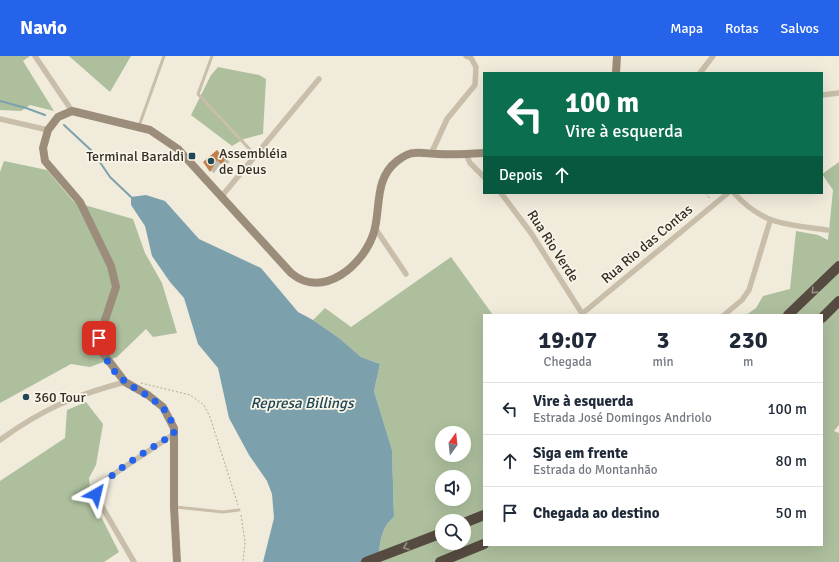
<!DOCTYPE html>
<html lang="pt">
<meta charset="utf-8">
<style>
:root{--surface:#fff;--page:#f2f2f3;--text:#1f2937;--muted:#747a83;--line:#e0e1e3;--accent:#2563eb}
body{margin:0;font-family:Signika,sans-serif;background:var(--page);color:var(--text);height:100vh;display:flex;flex-direction:column;font-size:15px;white-space:nowrap}
*{box-sizing:border-box;margin:0}
p{font-size:13px;color:var(--muted)}
.icon{flex:none;width:22px;height:22px;fill:none;stroke:currentColor;stroke-width:2;stroke-linecap:round;stroke-linejoin:round}
.map{position:relative;flex:1;overflow:hidden}
.side{position:absolute;left:483px;top:258px;width:340px;height:232px;display:flex;flex-direction:column;background:var(--surface);border-radius:0px;box-shadow:0 4px 16px #0002}
.side>*{flex:none}
.hud{position:absolute;left:483px;top:16px;width:340px;height:122px;border-radius:0px;box-shadow:0 4px 16px #0002;background:#0b6e4f;color:#fff;overflow:hidden}
.needle{width:26px;rotate:15deg}
.tools{position:absolute;left:435px;top:370px;display:grid;gap:8px}
.tools a{display:grid;place-items:center;width:36px;height:36px;border-radius:50%;background:var(--surface);box-shadow:0 4px 16px #0002;font-size:20px}
.pin{position:absolute;display:grid;place-items:center;width:34px;height:34px;color:#fff;margin:-17px;border-radius:8px;box-shadow:0 2px 6px #0006}
.me{position:absolute;width:44px;margin:-22px;rotate:37deg;stroke-linejoin:round;filter:drop-shadow(0 0 3px #0008)}
.turn{display:flex;align-items:center;gap:14px;height:84px;padding:0 16px;font-size:18px}
.turn .icon{width:52px;height:52px;stroke-width:2.5}
.turn b{display:block;font-size:28px;line-height:34px}
.then{display:flex;align-items:center;height:38px;padding:0 16px;background:#0003;gap:8px;font-size:15px}
.eta{display:flex;justify-content:space-evenly;align-items:center;height:68px;text-align:center}
.eta b{font-size:24px;font-weight:700;line-height:28px}
ul{padding:0;list-style:none}
li{display:flex;align-items:center;gap:12px;height:52px;padding:0 16px;border-top:1px solid var(--line)}
li div{flex:1}
li b{display:block;font-size:15px}
li em{font-style:normal}
header{display:flex;align-items:center;gap:24px;box-sizing:border-box;height:56px;padding:0 20px;background:var(--accent);color:#fff}
header strong{font-size:19px}
nav{display:flex;gap:22px;margin-inline-start:auto;font-size:14px}
.map>svg:first-child{display:block}
.green{fill:#adbf9d;fill-rule:evenodd}
.water{fill:#7da1ac}
.shadow{fill:#0003}
.lines{fill:none;stroke-linecap:round;stroke-linejoin:round}
.stream{stroke:#7da1ac;stroke-width:2}
.building{fill:#c07f4c}
.path{stroke:#b4a893;stroke-width:1;stroke-dasharray:2 2;stroke-linecap:butt}
.service{stroke:#c8bea9;stroke-width:3}
.minor{stroke:#c8bea9;stroke-width:5.5}
.secondary{stroke:#9c8d7a;stroke-width:8}
.motorway{stroke:#564b40;stroke-width:10}
.oneway{stroke:#978f84}
.route{stroke:#2563eb;stroke-width:7;stroke-dasharray:0 12.6}
.poi-dot{fill:#204755;stroke:#f9f5e9;stroke-width:1.5}
.labels{text-anchor:middle;dominant-baseline:central;stroke-width:3.5;stroke-linejoin:round;paint-order:stroke}
.poi-label{font-size:14px;fill:#362f28;stroke:#f9f5e9;text-anchor:start}
.street-label{font-size:14px;fill:#362f28;stroke:#f9f5e9}
.water-label{font-size:15px;font-style:italic;fill:#204755;stroke:#f9f5e9}
</style>
<header>
<strong>Navio</strong>
<nav><a>Mapa</a><a>Rotas</a><a>Salvos</a></nav>
</header>
<div class="map">
<svg width="839" height="506" viewBox="0 0 839 506">
<rect width="100%" height="100%" fill="#f1ebdc"/>
<g class="green">
<path d="M0 0H30L23 5 54 55 30 49 21 55 0 54Z"/>
<path d="M69 0H131L110 36Z"/>
<path d="M218 11 259 19 266 23 263 78 244 83 232 90 191 59 211 19Z"/>
<path d="M4 105 47 114 74 146 133 163 145 197 162 227 177 277 153 281 146 273 117 301 90 311 71 308 0 347V116Z"/>
<path d="M839 106V369L834 375 839 377V506H378C380 489 380 472 394 461L392 394 374 335 380 308 361 301 339 282 313 264 325 252 351 271 451 201 493 259H484V489H822V259H746L756 252 763 240 790 233 796 175 818 179 828 184 833 134 822 118ZM442 377H464V399H442ZM442 421H464V443H442ZM442 465H464V487H442Z"/>
<path d="M86 346 103 368 96 409 89 422 91 441 119 496 104 506H0V425L65 382 67 354Z"/>
</g>
<path class="water" d="M146 139 165 145 199 183 261 212 298 256 313 264 339 282 361 301 380 308 374 335 392 394 394 461C380 472 380 489 378 506H263L274 462 272 438 267 425 249 399 229 362 218 312 198 288 184 242 170 226 152 200 145 170 131 149V141Z"/>
<path class="shadow" d="M217 95 230 106 225 109 221 107 214 117 211 115Z"/>
<g class="lines">
<g class="stream">
<path d="M0 45 26 52 45 59"/>
<path d="M64 69 93 96 110 121 131 141"/>
</g>
</g>
<path class="building" d="M217 94 226 103 221 108 217 104 210 116 203 106Z"/>
<g class="lines">
<g class="path">
<path d="M706 137 710 143"/>
<path d="M141 327 190 339 204 349 210 361 238 449"/>
<path d="M241 459 245 486 243 506"/>
</g>
<g class="service">
<path d="M212 0 198 38 256 100"/>
<path d="M139 70 164 0"/>
<path d="M176 451 223 456 239 454"/>
</g>
<g class="minor">
<path d="M35 0 72 55"/>
<path d="M700 17 713 0"/>
<path d="M822 39 839 37"/>
<path d="M0 63 48 74"/>
<path d="M431 98 447 63 475 29 476 11 471 2 466 0"/>
<path d="M466 98 470 107 484 121"/>
<path d="M501 137 531 177 583 259"/>
<path d="M734 137C764 170 787 168 827 174"/>
<path d="M221 141 319 23"/>
<path d="M375 172 406 218"/>
<path d="M583 257 728 137"/>
<path d="M724 259 742 244 749 234 770 165"/>
<path d="M0 384C41 354 75 339 125 326"/>
<path d="M134 506 97 442V433L108 422 174 378"/>
</g>
<g class="secondary">
<path d="M616 17 617 0"/>
<path d="M177 506 174 451V372L163 351 148 339 125 326 102 296 100 279 116 231 111 210 80 146 45 105 43 92 48 74 58 61 72 55 150 74 178 93 291 217C323 244 364 209 374 176 381 151 374 123 397 105 401 102 408 97 414 97 422 96 430 98 438 98 453 99 469 98 484 97"/>
</g>
<g class="motorway">
<path d="M788 259 839 210"/>
<path d="M822 262 839 245"/>
<path d="M464 467 484 459"/>
<path d="M366 506 442 477"/>
<path d="M440 506 484 488"/>
</g>
</g>
<defs><path id="oneway-chevron" d="M-2-3.5L2.5 0L-2 3.5" fill="none" stroke-width="1.6" stroke-linecap="round" stroke-linejoin="round"/></defs>
<g class="oneway">
<use href="#oneway-chevron" transform="translate(814 235) rotate(136)"/>
<use href="#oneway-chevron" transform="translate(406 491) rotate(159)"/>
</g>
<g class="lines">
<path class="route" d="M96 438C100 422 158 388 174 378 172 348 146 341 126 326 113 318 101 297 99 282"/>
</g>
<g class="poi-dot">
<rect x="188" y="96" width="8" height="8" rx="2"/>
<circle cx="211" cy="105" r="4"/>
<circle cx="26" cy="341" r="4"/>
</g>
<g class="labels">
<g class="poi-label">
<text x="219" y="97">Assembléia<tspan x="219" dy="16">de Deus</tspan></text>
<text x="184" y="100" text-anchor="end">Terminal Baraldi</text>
<text x="34" y="341">360 Tour</text>
</g>
<g class="street-label">
<text transform="translate(647 188) rotate(-40)">Rua Rio das Contas</text>
<text transform="translate(553 190) rotate(57)">Rua Rio Verde</text>
</g>
<g class="water-label">
<text x="302" y="347">Represa Billings</text>
</g>
</g>
</svg>
<div class="tools">
<a><svg class="needle" viewBox="-14 -14 28 28"><path d="M0-13l5 13h-10z" fill="#e53935"/><path d="M0 13l5-13h-10z" fill="#747a83"/></svg></a>
<a><svg class="icon" aria-label="sound" viewBox="0 0 24 24"><path d="M4 9h4l5-4v14l-5-4H4zM17 9q2 3 0 6"/></svg></a>
<a><svg class="icon" aria-label="search" viewBox="0 0 24 24"><circle cx="10" cy="10" r="6"/><path d="M15 15l6 6"/></svg></a>
</div>
<div class="pin" style="left:99px;top:282px;background:#d93025"><svg class="icon" aria-label="arrive" viewBox="0 0 24 24"><path d="M6 21V4h12l-3 4 3 4H6"/></svg></div>
<svg class="me" style="left:96px;top:438px" viewBox="-20 -20 40 40"><path d="M0-17L14 15 0 8-14 15z" fill="#2563eb" stroke="#fff" stroke-width="4"/></svg>
<div class="hud">
<div class="turn"><svg class="icon" aria-label="left" viewBox="0 0 24 24"><path d="M17 20v-9H6M10 6l-5 5 5 5"/></svg><div><b>100 m</b>Vire à esquerda</div></div>
<div class="then">Depois<svg class="icon" aria-label="ahead" viewBox="0 0 24 24"><path d="M12 20V5M6 11l6-6 6 6"/></svg></div>
</div>
<section class="side">
<div class="eta">
<div><b>19:07</b><p>Chegada</p></div>
<div><b>3</b><p>min</p></div>
<div><b>230</b><p>m</p></div>
</div>
<ul>
<li><svg class="icon" aria-label="left" viewBox="0 0 24 24"><path d="M17 20v-9H6M10 6l-5 5 5 5"/></svg><div><b>Vire à esquerda</b><p>Estrada José Domingos Andriolo</p></div><em>100 m</em></li>
<li><svg class="icon" aria-label="ahead" viewBox="0 0 24 24"><path d="M12 20V5M6 11l6-6 6 6"/></svg><div><b>Siga em frente</b><p>Estrada do Montanhão</p></div><em>80 m</em></li>
<li><svg class="icon" aria-label="arrive" viewBox="0 0 24 24"><path d="M6 21V4h12l-3 4 3 4H6"/></svg><div><b>Chegada ao destino</b></div><em>50 m</em></li>
</ul>
</section>
</div>
